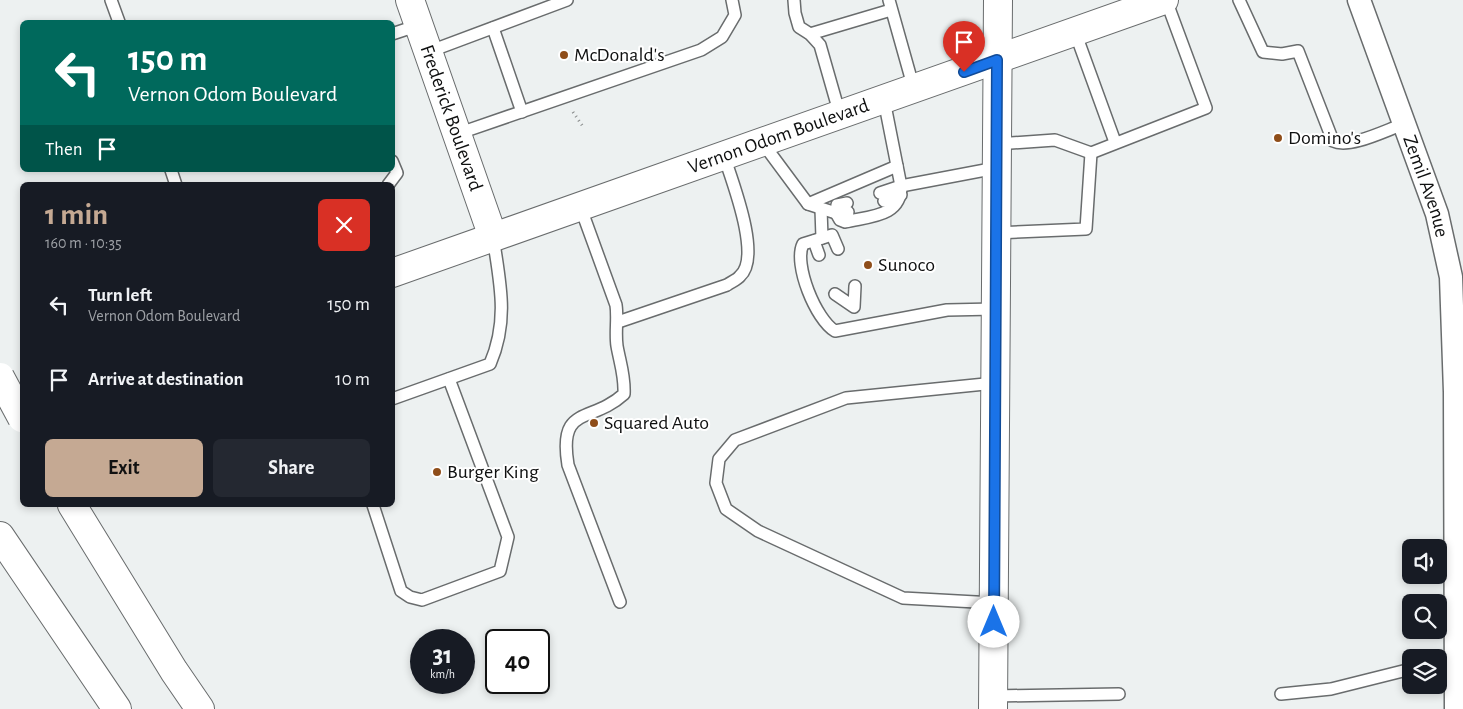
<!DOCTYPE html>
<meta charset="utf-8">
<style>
:root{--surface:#171b24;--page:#242831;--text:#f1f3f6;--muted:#9ea1a6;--accent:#c5a993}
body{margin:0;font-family:"Alegreya Sans",sans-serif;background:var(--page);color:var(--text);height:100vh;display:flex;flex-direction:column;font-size:19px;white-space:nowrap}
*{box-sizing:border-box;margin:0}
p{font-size:16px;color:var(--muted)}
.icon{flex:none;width:28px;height:28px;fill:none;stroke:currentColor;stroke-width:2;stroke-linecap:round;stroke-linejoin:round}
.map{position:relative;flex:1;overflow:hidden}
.details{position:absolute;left:20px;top:182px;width:375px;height:325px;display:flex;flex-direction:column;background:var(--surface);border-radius:8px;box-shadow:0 2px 8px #0003}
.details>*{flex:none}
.banner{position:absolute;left:20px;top:20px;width:375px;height:152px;border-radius:8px;box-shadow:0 2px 8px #0003;background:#00695c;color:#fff;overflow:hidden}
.fabs{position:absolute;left:1402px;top:539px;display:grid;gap:10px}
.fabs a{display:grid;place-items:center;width:45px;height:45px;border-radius:8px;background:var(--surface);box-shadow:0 2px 8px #0003;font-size:25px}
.speed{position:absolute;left:410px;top:629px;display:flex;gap:10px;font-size:25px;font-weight:700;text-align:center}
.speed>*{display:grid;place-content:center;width:65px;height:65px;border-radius:50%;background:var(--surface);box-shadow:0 2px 8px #0003;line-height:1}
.speed small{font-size:12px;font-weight:400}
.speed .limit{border:2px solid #111;border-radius:8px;background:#fff;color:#111}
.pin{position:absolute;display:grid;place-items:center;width:42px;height:42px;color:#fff;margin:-51px -21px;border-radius:50% 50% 50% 0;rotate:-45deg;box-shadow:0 0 5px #0007}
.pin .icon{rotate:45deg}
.me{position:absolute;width:55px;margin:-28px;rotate:0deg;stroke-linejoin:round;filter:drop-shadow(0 0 4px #0008)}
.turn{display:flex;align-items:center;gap:18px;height:105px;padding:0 25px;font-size:22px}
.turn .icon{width:65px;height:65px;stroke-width:2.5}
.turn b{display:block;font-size:35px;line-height:42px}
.then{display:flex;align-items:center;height:48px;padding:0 25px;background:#0003;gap:10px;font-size:19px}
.round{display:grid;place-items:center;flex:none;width:52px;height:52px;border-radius:8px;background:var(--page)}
.headline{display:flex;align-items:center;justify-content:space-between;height:85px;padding:0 25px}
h1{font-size:30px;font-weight:600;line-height:38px;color:var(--accent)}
.primary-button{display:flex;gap:10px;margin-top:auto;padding:10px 25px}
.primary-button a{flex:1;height:58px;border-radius:8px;background:var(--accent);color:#111;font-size:20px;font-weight:600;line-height:58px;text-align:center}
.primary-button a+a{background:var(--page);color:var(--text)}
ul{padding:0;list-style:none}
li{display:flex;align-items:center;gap:15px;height:75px;padding:0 25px}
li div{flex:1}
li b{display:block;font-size:19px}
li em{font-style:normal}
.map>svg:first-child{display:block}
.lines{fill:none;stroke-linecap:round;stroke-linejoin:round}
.service-casing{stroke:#696c6d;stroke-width:14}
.minor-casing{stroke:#696c6d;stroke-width:25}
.tertiary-casing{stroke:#696c6d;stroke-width:30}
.secondary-casing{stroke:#696c6d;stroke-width:30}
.motorway-casing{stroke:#696c6d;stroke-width:30}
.path{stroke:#848787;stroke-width:3;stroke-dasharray:1 4;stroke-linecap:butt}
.service{stroke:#fff;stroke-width:11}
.minor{stroke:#fff;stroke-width:22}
.tertiary{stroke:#fff;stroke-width:28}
.secondary{stroke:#fff;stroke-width:28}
.motorway{stroke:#fff;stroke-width:28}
.motorway-bridge-casing{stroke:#696c6d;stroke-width:30;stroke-linecap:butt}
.motorway-bridge{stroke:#fff;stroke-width:28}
.route-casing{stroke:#114b97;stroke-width:12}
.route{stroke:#1a73e8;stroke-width:9}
.poi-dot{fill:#8f4e1a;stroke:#fff;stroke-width:2}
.labels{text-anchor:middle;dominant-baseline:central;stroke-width:4;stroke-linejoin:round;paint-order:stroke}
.poi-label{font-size:20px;fill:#0f1010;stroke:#fff;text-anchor:start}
.street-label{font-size:20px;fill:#0f1010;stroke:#fff}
</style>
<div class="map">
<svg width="1463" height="709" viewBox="0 0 1463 709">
<rect width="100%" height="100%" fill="#edf1f1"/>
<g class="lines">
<defs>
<g id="service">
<path d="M111 0 119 22"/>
<path d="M794 0 795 13 799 27 810 34 820 45 840 115"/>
<path d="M889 0 914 89"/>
<path d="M1239 0 1263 52 1282 54 1298 51 1333 141C1350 149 1386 130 1404 124"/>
<path d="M493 28 522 112"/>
<path d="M1075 32 1115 142"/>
<path d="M392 34 419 25"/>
<path d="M810 34 891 10"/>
<path d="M428 52 567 0"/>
<path d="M457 134 701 50 722 37 735 15 732 0"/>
<path d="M762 142 808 204 836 213 837 205 847 203"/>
<path d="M996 144 1055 140 1091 153 1206 108 1166 0"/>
<path d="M171 170 176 185"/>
<path d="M388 185 397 173 392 161"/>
<path d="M880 193 901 186 996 168"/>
<path d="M884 201 901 195"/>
<path d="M808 204 897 166"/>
<path d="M580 206 616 305C618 318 615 333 617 346 620 363 625 376 624 394 591 424 558 404 568 465L620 602"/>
<path d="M821 209 822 238"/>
<path d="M848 212 836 213 840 220 845 222C870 216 901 217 901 186L884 100"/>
<path d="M996 233 1086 229 1091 153"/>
<path d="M814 241 819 255"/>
<path d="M838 249 832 235 803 244C793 264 816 320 835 331L947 310 995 309"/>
<path d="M835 294 854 307 855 286"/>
<path d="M618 322 727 285C731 282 737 280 740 276 762 257 732 181 724 156"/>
<path d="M392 399 490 364C509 320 500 283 493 237"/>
<path d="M373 505 401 591 410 597 422 600 500 571 508 537 449 379"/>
<path d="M994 603 903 598 758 531 726 509 716 483 719 459 735 440 846 398 995 383"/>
<path d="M1439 662 1455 658"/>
<path d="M1281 694 1331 689 1411 669"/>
<path d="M993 696 1119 694"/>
</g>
<g id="minor">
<path id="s1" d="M1359 0 1437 214 1451 277 1455 392 1456 709"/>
</g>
<g id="tertiary">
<path id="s2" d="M410 0 493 237"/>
<path d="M993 709 998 0"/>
</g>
<g id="secondary">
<path id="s3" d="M392 273 1164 0"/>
</g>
<g id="motorway">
<path d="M72 505 174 671 200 709"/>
<path d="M0 536 117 709"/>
</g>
</defs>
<use href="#service" class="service-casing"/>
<use href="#minor" class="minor-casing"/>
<use href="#tertiary" class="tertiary-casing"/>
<use href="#secondary" class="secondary-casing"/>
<use href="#motorway" class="motorway-casing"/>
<path class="path" d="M573 112 584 128"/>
<use href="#service" class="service"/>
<use href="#minor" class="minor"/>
<use href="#tertiary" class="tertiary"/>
<use href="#secondary" class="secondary"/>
<use href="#motorway" class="motorway"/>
<defs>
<path id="motorway-bridge" d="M0 377 22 418"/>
</defs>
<use href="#motorway-bridge" class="motorway-bridge-casing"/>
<use href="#motorway-bridge" class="motorway-bridge"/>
</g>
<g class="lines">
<defs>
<path id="route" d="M964 72 997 60 994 622"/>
</defs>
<use href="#route" class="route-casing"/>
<use href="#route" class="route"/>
</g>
<g class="poi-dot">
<circle cx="564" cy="55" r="5"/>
<circle cx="1278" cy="138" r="5"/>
<circle cx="868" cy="265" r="5"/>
<circle cx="594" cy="423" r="5"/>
<circle cx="437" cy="472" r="5"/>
</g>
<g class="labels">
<g class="poi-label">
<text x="574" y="55">McDonald's</text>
<text x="1288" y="138">Domino's</text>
<text x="878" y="265">Sunoco</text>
<text x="604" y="423">Squared Auto</text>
<text x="447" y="472">Burger King</text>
</g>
<g class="street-label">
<text stroke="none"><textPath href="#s2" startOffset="125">Frederick Boulevard</textPath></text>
<text stroke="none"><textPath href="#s3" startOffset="410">Vernon Odom Boulevard</textPath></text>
<text stroke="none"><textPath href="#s1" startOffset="198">Zemil Avenue</textPath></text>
</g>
</g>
</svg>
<div class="fabs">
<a><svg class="icon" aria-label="sound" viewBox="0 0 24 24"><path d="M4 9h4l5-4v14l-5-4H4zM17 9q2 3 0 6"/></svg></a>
<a><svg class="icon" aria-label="search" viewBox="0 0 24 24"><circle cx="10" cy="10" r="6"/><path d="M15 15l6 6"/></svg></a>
<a><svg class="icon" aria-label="layers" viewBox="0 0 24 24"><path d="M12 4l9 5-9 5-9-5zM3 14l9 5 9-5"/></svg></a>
</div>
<div class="speed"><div>31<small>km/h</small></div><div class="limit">40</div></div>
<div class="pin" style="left:964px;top:72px;background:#d93025"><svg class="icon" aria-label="arrive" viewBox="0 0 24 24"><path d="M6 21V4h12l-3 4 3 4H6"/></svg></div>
<svg class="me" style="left:994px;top:622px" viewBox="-20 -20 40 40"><circle r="19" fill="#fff"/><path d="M0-13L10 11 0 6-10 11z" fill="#1a73e8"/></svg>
<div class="banner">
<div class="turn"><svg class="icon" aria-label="left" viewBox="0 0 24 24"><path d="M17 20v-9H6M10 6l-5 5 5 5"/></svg><div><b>150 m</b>Vernon Odom Boulevard</div></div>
<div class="then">Then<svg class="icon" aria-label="arrive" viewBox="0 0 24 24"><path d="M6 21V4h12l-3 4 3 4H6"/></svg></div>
</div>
<section class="details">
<div class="headline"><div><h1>1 min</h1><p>160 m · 10:35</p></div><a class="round" style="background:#d93025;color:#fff"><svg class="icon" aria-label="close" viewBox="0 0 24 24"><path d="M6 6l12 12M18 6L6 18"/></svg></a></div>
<ul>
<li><svg class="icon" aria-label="left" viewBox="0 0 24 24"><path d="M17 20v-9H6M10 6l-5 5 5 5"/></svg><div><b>Turn left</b><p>Vernon Odom Boulevard</p></div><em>150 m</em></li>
<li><svg class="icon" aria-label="arrive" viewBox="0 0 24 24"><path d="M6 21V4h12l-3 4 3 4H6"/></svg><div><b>Arrive at destination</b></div><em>10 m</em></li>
</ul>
<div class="primary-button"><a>Exit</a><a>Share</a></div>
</section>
</div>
